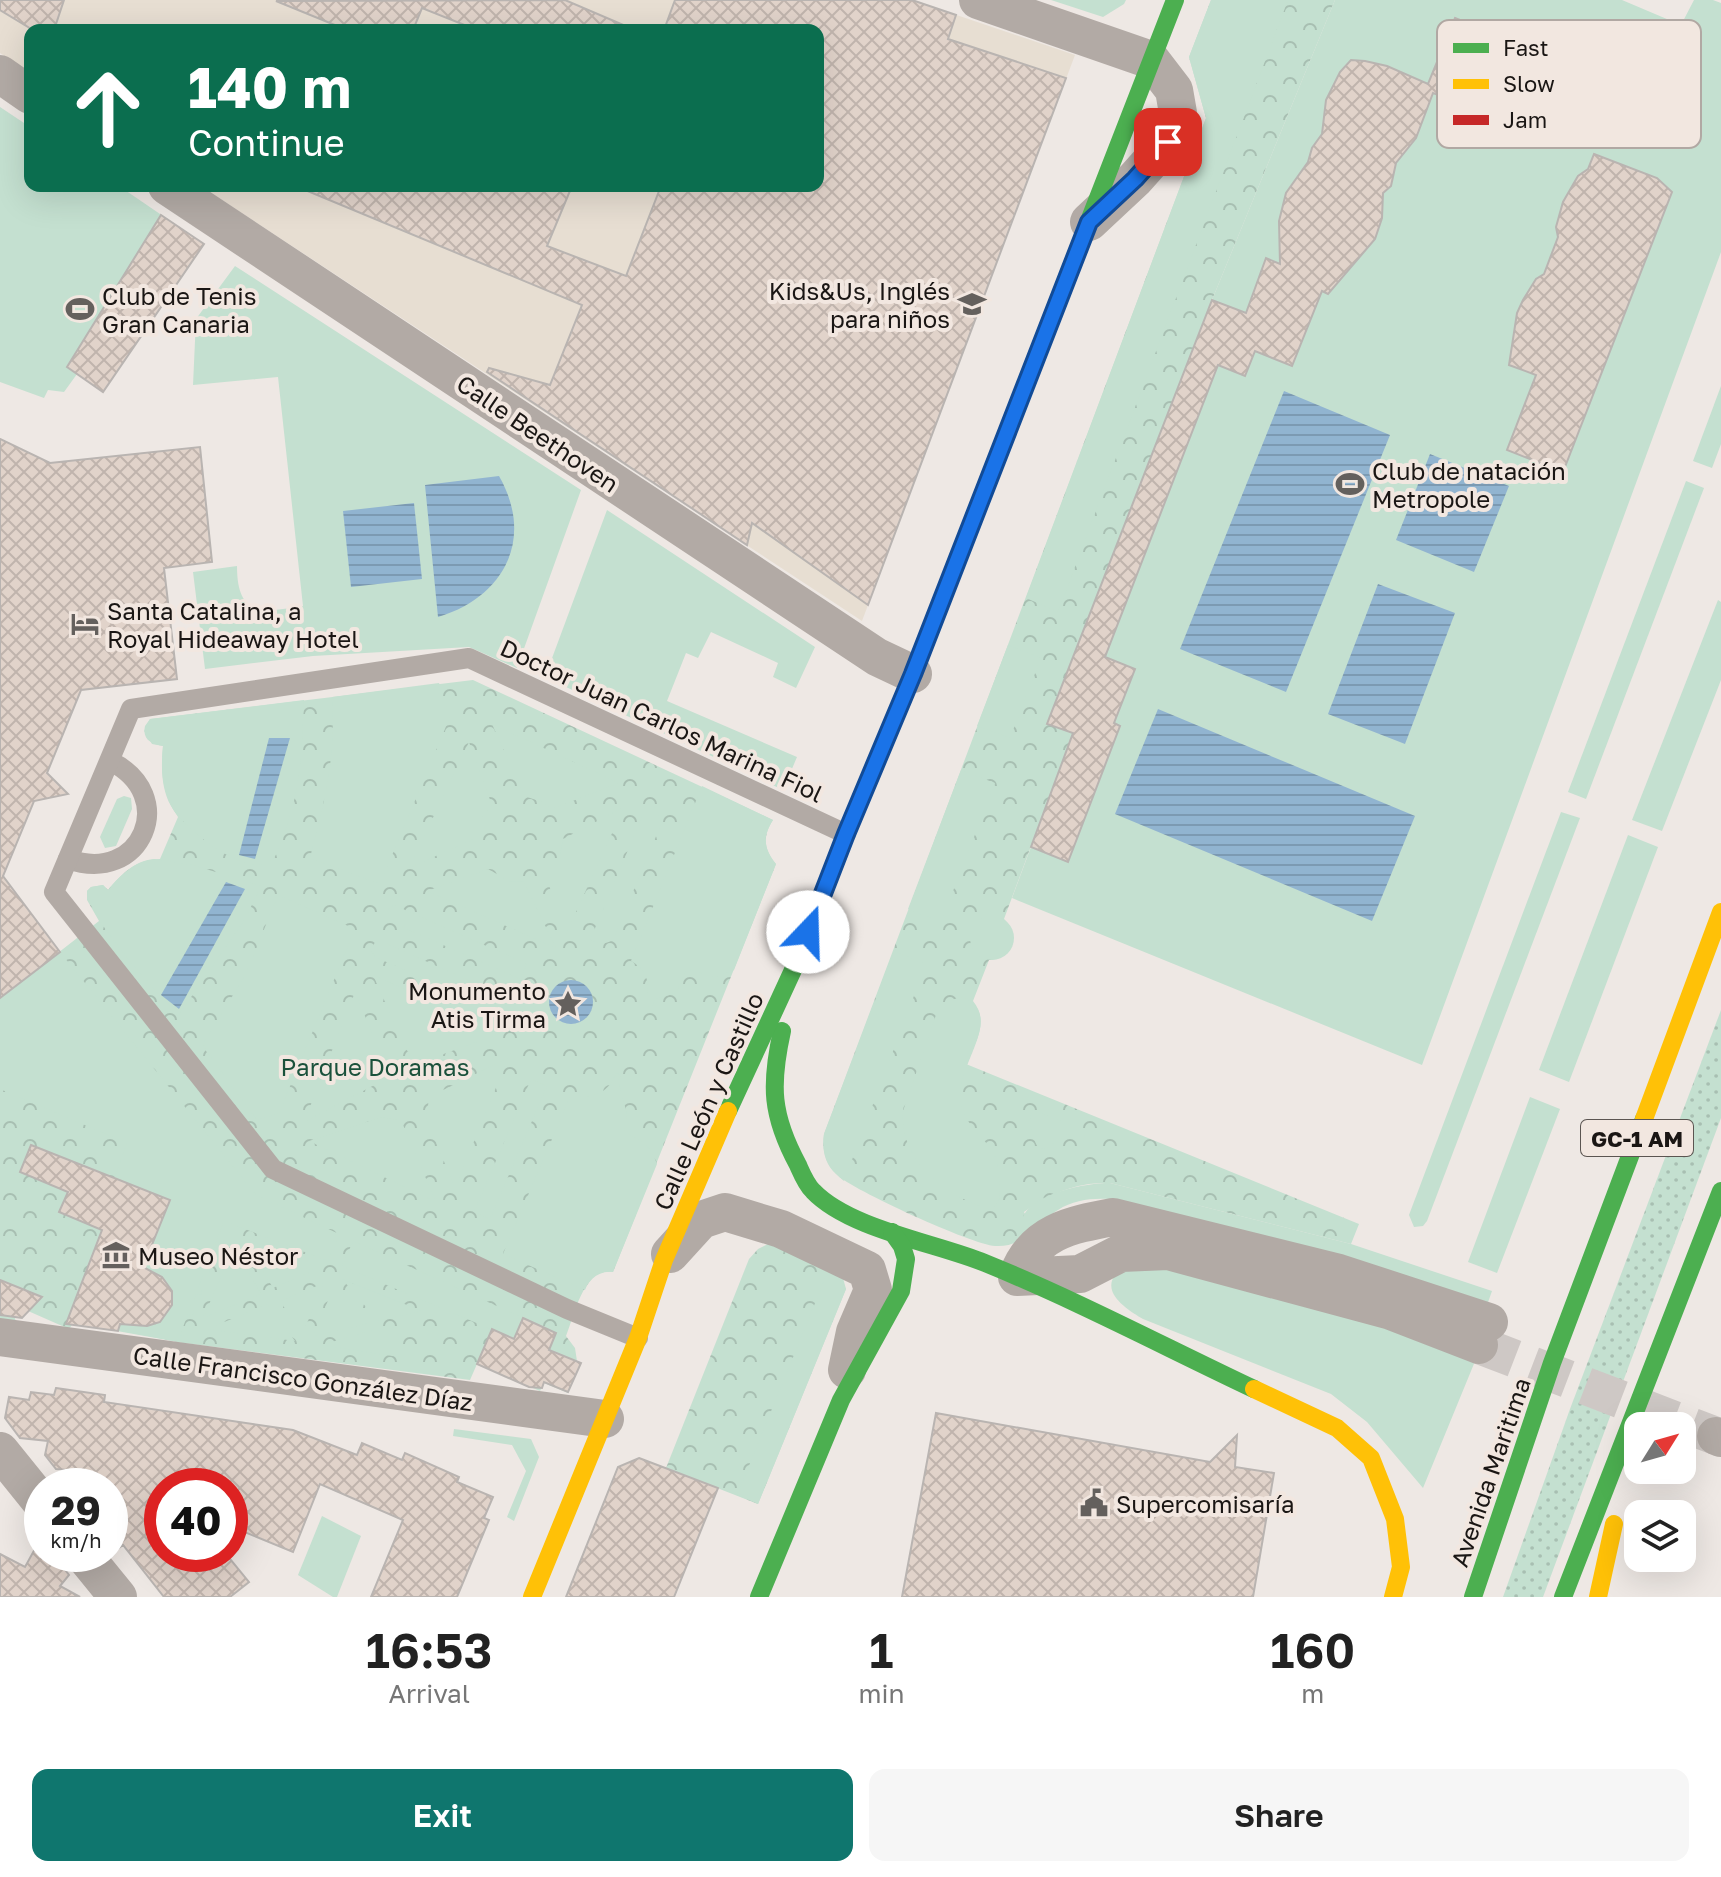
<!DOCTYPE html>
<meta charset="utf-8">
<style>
:root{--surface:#fff;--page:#f6f6f6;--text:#222;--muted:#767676;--accent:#0f766e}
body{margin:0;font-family:"Golos Text",sans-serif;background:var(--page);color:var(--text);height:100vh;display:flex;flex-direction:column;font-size:30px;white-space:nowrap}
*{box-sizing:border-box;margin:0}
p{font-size:26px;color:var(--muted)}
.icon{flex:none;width:44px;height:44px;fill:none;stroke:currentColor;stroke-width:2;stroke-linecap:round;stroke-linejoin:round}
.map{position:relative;height:1597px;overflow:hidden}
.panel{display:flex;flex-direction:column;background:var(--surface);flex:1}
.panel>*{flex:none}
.top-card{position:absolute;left:24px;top:24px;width:800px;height:168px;border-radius:16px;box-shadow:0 8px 32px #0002;background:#0b6e4f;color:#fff;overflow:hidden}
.needle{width:52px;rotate:53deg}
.controls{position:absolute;left:1624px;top:1412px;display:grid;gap:16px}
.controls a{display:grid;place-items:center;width:72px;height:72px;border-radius:16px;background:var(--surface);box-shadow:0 8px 32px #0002;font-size:40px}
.speed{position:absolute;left:24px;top:1468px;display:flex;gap:16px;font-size:40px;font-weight:700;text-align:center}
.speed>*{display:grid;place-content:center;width:104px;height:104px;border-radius:50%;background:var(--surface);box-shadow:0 8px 32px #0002;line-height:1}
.speed small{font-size:20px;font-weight:400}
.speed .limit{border:12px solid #d22;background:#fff;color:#111}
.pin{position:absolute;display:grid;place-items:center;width:68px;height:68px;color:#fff;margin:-34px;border-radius:16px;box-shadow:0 4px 12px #0006}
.me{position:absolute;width:88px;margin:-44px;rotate:21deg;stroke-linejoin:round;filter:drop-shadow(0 0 6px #0008)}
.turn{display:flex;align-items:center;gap:28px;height:168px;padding:0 32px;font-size:36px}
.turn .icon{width:104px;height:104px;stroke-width:2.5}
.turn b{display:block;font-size:56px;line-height:68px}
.eta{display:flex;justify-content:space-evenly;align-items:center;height:136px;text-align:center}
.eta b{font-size:48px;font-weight:600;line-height:56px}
.action{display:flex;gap:16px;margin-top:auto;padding:16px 32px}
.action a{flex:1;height:92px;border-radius:16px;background:var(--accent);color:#fff;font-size:32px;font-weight:600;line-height:92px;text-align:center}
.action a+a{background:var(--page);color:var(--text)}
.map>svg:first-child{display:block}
.education{fill:#e7ded2}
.grass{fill:url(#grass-dots)}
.park{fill:url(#park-crowns)}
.garden{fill:#c4e0d0}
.water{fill:url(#water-rules)}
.building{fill:url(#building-cross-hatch);stroke:#b9b4b1;stroke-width:2}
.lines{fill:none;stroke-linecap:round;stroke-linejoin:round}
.street-tunnel{stroke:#cec8c5;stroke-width:38;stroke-dasharray:38 19;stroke-linecap:butt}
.lane{stroke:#b2aaa5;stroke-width:20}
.street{stroke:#b2aaa5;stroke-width:38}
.fast{stroke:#4caf50;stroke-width:18}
.slow{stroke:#ffc107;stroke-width:18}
.jam{stroke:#c62828;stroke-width:18}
.route-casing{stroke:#114b97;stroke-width:20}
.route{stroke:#1a73e8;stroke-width:14}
.labels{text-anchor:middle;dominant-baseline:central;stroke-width:8;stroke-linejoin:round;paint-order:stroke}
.shield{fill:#f2e7e0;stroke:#5b5551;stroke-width:2}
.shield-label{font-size:22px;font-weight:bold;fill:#1a1614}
.poi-label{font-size:24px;fill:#1a1614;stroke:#f2e7e0;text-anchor:start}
.street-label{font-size:24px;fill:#1a1614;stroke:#f2e7e0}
.park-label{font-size:24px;fill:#1a513b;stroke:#f2e7e0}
.key{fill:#f2e7e0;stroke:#b1a8a3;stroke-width:2}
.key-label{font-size:22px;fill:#1a1614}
</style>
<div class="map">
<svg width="1721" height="1597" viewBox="0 0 1721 1597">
<defs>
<pattern id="grass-dots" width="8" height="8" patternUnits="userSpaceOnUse" patternTransform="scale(2)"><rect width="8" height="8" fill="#c4e0d0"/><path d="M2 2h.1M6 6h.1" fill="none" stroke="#a8bfb2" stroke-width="1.8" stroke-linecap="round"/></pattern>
<pattern id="park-crowns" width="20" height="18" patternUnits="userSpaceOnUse" patternTransform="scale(2)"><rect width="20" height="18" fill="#c4e0d0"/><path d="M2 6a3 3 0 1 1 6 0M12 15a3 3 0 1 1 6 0" fill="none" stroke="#a8bfb2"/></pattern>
<pattern id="water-rules" width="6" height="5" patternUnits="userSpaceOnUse" patternTransform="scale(2)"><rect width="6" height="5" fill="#91b4d0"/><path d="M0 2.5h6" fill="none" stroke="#7c9ab2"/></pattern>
<pattern id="building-cross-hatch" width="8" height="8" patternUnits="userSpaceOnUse" patternTransform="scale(2)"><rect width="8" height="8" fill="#e1d3ca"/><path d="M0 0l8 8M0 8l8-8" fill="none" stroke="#c0b4ad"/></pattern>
</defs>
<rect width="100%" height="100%" fill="#eee8e4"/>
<path class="education" d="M0 0H912L1075 55 862 621 201 186H818V30H30V73L0 53Z"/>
<path class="grass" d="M1721 1010V1118L1543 1597H1503L1570 1409Z"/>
<g class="park">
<path d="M1211 0H1335L1212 300 1048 724 1073 733 1004 919C1021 936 1013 959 989 960L973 1001C990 1022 975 1043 966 1064L1359 1224 1351 1244 1110 1183C1077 1182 1051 1193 1024 1212L1030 1227C1024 1241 1010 1247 995 1246 973 1245 852 1190 836 1174 824 1163 822 1149 824 1134L1206 118 1189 57Z"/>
<path d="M473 680 773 820C762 837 764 849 776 864L613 1272C583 1268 575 1314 566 1336L575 1348 577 1361 581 1363 568 1393 544 1383 540 1391 477 1364 470 1380 184 1343 74 1322 69 1329 19 1307 14 1315 16 1322H0V998L99 921 87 900V891L91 887 103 885 108 890C122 873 137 859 160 859L178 817C163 796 160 772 163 746 152 744 142 740 145 726L150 719 159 718Z"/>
<path d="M770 1243 831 1264 846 1289 758 1504 666 1468 749 1259 758 1249Z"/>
</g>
<g class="garden">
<path d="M1051 0H1126L1124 4 1103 17Z"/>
<path d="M1211 0H1288L1058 612 1026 598 1206 118 1189 57Z"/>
<path d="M1335 0H1622L1681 25 1694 0H1713L1721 3V252L1422 1065 1012 898 1073 734 1047 724 1212 300Z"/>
<path d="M0 107 30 127V186H119L204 244 103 392 77 374 64 392 48 390 44 398 0 382Z"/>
<path d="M235 266 581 490 517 668 469 647 313 656 205 669 193 572 237 566C237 617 262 613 303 606L278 377 193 385 196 319Z"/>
<path d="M1721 386V444L1712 468 1693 461Z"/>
<path d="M1686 481 1704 488 1586 799 1568 792Z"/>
<path d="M607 510 815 647 796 688 773 677 778 663 711 632 698 658 686 653 667 701 797 757 783 790 545 677Z"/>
<path d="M1718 600 1721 602V680L1662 831 1632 820Z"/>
<path d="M1008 645 1041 658 1010 738 977 726Z"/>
<path d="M439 683 450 717 380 884 310 858C325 799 336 758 332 697Z"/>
<path d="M304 700C302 748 301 794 282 838 280 845 277 856 272 860 248 881 182 827 171 806 161 788 161 767 163 746L152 744 144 731 150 719Z"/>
<path d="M492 724 619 783 552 809 542 802 524 796Z"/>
<path d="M469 742 492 805 482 817 476 838 409 868Z"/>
<path d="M961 770 995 783 941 922 908 909Z"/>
<path d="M702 786 773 820C762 837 764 849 776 864L734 970 716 977 687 969 676 993 656 999 651 1007 644 1004C651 986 649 971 631 961Z"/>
<path d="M124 796 131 798 132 809 116 846 105 848 100 837 117 799Z"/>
<path d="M647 805 654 807 662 822 613 940C604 945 599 944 590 940Z"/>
<path d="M624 807 566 934 545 874 560 854 563 839Z"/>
<path d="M1561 812 1580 818 1427 1221 1423 1226 1414 1227 1409 1215Z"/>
<path d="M1628 835 1658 847 1569 1082 1539 1070Z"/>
<path d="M154 859 193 865 261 886 245 919 178 1016C158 992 87 918 87 891L91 887 103 885 108 890C121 875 134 861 154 859Z"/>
<path d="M488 869 509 881 524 882 556 948 427 891Z"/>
<path d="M278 895 355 929 279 1113 257 1120 206 1051 203 1043 245 976Z"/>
<path d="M394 905 527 964 520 979 391 922 387 918V910Z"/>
<circle cx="992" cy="938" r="22"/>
<path d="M375 942H383L512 1000 505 1014 375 957 371 950Z"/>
<path d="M894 951 926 964 844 1181C828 1168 821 1154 824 1134Z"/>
<path d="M60 952 256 1195 339 1234 328 1261 224 1221 214 1247 219 1249 217 1255 211 1253 206 1268 210 1270 208 1275 204 1273 198 1288 202 1290 201 1295 196 1294 190 1308 194 1310 193 1315 188 1314 180 1335 185 1336 184 1343 117 1331 124 1315C131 1318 140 1325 148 1325 173 1327 181 1288 160 1277 155 1274 147 1273 141 1272L169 1200 114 1179 127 1143 0 1089V998Z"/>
<path d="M373 975 501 1033 430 1059 411 1056 406 1049Z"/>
<path d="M355 992 384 1062 382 1081 304 1122Z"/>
<path d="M963 997C1005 1015 959 1062 960 1096 960 1122 983 1134 994 1154 1000 1167 999 1184 1000 1198L994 1207 987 1208C945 1196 899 1160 903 1111L938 1009 946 1001Z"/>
<path d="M508 1058 455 1188 426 1118 429 1099 435 1094Z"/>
<path d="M616 1073 621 1075 619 1084 627 1114 624 1133C642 1139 650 1145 657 1164L613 1272C599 1270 590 1277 585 1290L503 1254 570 1097C592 1098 608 1095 616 1073Z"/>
<path d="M531 1079 547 1086 490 1219 474 1212Z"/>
<path d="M1530 1097 1560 1109 1497 1273 1468 1262Z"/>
<path d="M1033 1110 1072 1125 1076 1129 1045 1149 1039 1148C1032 1140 1027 1118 1033 1110Z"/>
<path d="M381 1117 399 1120 404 1127 436 1202 309 1141Z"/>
<path d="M1110 1183 1351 1244 1492 1291 1486 1308 1109 1199C1092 1198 1073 1200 1058 1210 1048 1216 1042 1223 1030 1227L1022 1219C1031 1193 1086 1183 1110 1183Z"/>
<path d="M353 1241 523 1318 514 1339 342 1266Z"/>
<path d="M248 1246 313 1271 273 1288Z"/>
<path d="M234 1247 261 1294 203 1318Z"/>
<path d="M1143 1259 1478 1354 1423 1488 1367 1422 1331 1394 1143 1319C1130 1311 1101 1294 1115 1275 1121 1268 1135 1263 1143 1259Z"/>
<path d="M831 1264 843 1278 846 1289 758 1504 737 1495Z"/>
<path d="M342 1279 422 1311 378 1321Z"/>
<path d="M324 1283 302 1335 280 1301Z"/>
<path d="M335 1284 370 1323 313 1336Z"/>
<path d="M268 1304 295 1341 207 1329Z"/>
<path d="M373 1330 399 1357 321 1345Z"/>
<path d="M454 1429 531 1439 539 1457 514 1521 507 1517 526 1471 512 1445 453 1436Z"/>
<path d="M322 1516 361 1536 337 1597H333L298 1575Z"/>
</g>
<g class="water">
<path d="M1284 391 1390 435 1286 692 1180 649Z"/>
<path d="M1430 454 1509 486 1474 572 1396 540Z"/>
<path d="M499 476C535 539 504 597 438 617L425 485Z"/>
<path d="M414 503 422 579 351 587 343 511Z"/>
<path d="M1378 584 1455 613 1405 744 1328 714Z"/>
<path d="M1158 709 1415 816 1372 921 1115 814Z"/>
<path d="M269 738H290L255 859 239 855Z"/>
<path d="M226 882 245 889 179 1009 161 995Z"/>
<circle cx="571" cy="1002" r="22"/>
</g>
<g class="building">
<path d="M0 0H64L54 30H33L0 10Z"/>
<path d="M565 0 635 30H477L422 8 413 30H347L276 1Z"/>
<path d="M675 0H912L956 15 948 39 1066 78 868 605 752 523 747 545 487 372 489 368 550 385 582 305 298 187 572 186 547 246 626 276 661 186H818V30H664Z"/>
<path d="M1455 18 1523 45 1495 116 1433 93 1416 138 1396 163 1391 186 1383 193 1382 218 1375 239 1328 294 1322 291 1292 366 1255 351 1245 376 1218 365 1105 657 1135 669 1114 723 1120 726 1068 862 1031 847 1073 733 1047 724 1212 300 1246 313 1266 258 1280 264 1279 221 1286 193 1308 162 1312 148 1322 134 1326 100 1340 72 1351 60 1365 61 1387 66 1428 84Z"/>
<path d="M1594 154 1657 178 1672 192 1563 472 1507 450 1536 375 1509 365 1517 313 1523 300 1536 279 1544 274 1558 237 1556 227 1563 202 1578 176 1588 169Z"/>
<path d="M161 215 204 244 103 392 67 367Z"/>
<path d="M0 439 50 463 200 447 212 562 164 568 177 679 81 690 47 773 68 794 34 801 3 876 60 952 0 998Z"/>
<path d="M31 1145 170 1200 143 1267 162 1277 172 1291V1305L160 1322 147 1326 120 1324 118 1331 66 1324 102 1230 59 1212 68 1192 20 1172Z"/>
<path d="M0 1280 42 1297 22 1318 0 1315Z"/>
<path d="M523 1318 556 1333 549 1350 581 1363 568 1392 544 1382 542 1388 529 1387 477 1364 492 1329 514 1339Z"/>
<path d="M56 1388 105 1395 104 1402 293 1430 357 1455 362 1443 402 1460 405 1453 459 1477 457 1482 493 1497 484 1518 489 1520 457 1597H371L403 1520 320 1484 293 1552 230 1526V1486H162V1554H226L249 1582 230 1597H164L123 1545 111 1554 110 1552V1486H71L79 1471 56 1469 45 1455 48 1441 20 1438 5 1418 9 1397 29 1400 31 1392 54 1395Z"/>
<path d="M936 1413 1210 1462 1237 1435 1235 1467 1274 1473 1253 1597H902Z"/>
<path d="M639 1458 718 1488 674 1597H566L618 1467Z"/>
<path d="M41 1538 42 1554H53L69 1575 60 1586 80 1597H0V1554L25 1567Z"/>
</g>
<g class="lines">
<path class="street-tunnel" d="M1479 1345 1716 1436"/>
<g class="lane">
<path d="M68 859C142 886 180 795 110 761"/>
<path d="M638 1338 567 1309 273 1169 54 892 131 709 469 658 846 834"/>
</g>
<g class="street">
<path d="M978 0 1151 60 1174 90 1178 113 1168 142 1135 179 1089 222"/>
<path d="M0 74 30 95"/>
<path d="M167 186 877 657 913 674"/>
<path d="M670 1254 701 1220 725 1212 781 1229 867 1270 873 1290 855 1332 847 1370"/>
<path d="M0 1337 605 1419"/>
<path d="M1479 1345 1391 1311 1168 1251 1121 1253 1080 1274 1017 1277C1033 1232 1070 1225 1113 1217L1339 1273 1489 1322"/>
<path d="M1716 1436 1721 1438"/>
<path d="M0 1451 42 1503"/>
<path d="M83 1554 118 1597"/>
</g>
<g class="fast">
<path d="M1007 432 1175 0"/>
<path d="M782 1031C770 1085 771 1115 798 1165 802 1174 806 1184 813 1191 849 1229 936 1243 985 1263 1076 1300 1165 1347 1254 1389"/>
<path d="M728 1111 799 957 846 834 918 662"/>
<path d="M759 1597 841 1400 901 1291 906 1259 902 1246 892 1232"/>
<path d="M1473 1597 1552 1363 1644 1119"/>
<path d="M1563 1597 1721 1191"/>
</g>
<g class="slow">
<path d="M1644 1119 1721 912"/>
<path d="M1254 1389 1337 1428 1371 1458 1395 1519 1401 1567 1393 1597"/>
<path d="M532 1597 638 1338 664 1260 728 1111"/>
<path d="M1598 1597 1614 1524"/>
</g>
<path class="jam" d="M918 662 1007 432"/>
</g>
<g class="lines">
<defs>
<path id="route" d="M808 932 846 834 913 674 1089 222 1135 179 1168 142"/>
</defs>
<use href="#route" class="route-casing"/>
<use href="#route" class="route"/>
</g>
<defs>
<symbol id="school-bare" viewBox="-9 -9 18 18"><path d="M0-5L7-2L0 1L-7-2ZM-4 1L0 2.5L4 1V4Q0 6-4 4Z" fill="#64605d" stroke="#f2e7e0" stroke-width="2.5" paint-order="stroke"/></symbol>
<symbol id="stadium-bare" viewBox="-9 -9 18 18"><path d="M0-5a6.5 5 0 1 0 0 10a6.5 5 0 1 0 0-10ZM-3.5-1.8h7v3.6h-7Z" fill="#64605d" stroke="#f2e7e0" stroke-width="2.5" paint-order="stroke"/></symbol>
<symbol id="hotel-bare" viewBox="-9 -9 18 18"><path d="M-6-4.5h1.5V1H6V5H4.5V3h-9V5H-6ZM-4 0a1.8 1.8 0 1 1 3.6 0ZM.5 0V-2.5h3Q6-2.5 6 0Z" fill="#64605d" stroke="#f2e7e0" stroke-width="2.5" paint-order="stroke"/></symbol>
<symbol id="sight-bare" viewBox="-9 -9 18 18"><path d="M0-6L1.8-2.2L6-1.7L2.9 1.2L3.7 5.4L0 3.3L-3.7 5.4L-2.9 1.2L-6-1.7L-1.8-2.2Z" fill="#64605d" stroke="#f2e7e0" stroke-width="2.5" paint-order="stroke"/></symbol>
<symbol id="museum-bare" viewBox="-9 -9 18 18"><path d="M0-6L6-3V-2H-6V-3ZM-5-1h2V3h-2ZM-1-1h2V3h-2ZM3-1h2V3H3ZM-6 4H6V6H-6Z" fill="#64605d" stroke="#f2e7e0" stroke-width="2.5" paint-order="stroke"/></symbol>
<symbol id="civic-bare" viewBox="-9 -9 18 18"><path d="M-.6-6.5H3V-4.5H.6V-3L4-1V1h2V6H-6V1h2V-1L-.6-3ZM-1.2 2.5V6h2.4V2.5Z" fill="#64605d" stroke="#f2e7e0" stroke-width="2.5" paint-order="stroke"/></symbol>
</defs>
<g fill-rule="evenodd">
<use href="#school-bare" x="952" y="284" width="40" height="40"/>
<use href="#stadium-bare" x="60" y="289" width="40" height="40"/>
<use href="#stadium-bare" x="1330" y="464" width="40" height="40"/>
<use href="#hotel-bare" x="65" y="604" width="40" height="40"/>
<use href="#sight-bare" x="548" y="984" width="40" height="40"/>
<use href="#museum-bare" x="96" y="1235" width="40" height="40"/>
<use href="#civic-bare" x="1074" y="1483" width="40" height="40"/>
</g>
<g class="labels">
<rect class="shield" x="1581" y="1120" width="112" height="36" rx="6"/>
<g class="shield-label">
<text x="1637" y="1138">GC-1 AM</text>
</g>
<g class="poi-label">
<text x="950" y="290" text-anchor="end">Kids&amp;Us, Inglés<tspan x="950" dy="28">para niños</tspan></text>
<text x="102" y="295">Club de Tenis<tspan x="102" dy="28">Gran Canaria</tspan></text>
<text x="1372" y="470">Club de natación<tspan x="1372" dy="28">Metropole</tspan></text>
<text x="107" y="610">Santa Catalina, a<tspan x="107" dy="28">Royal Hideaway Hotel</tspan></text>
<text x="546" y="990" text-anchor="end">Monumento<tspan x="546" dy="28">Atis Tirma</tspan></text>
<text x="138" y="1255">Museo Néstor</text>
<text x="1116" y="1503">Supercomisaría</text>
</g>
<g class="street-label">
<text transform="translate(538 433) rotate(34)">Calle Beethoven</text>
<text transform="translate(662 720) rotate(25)">Doctor Juan Carlos Marina Fiol</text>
<text transform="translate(708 1101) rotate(-66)">Calle León y Castillo</text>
<text transform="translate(303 1378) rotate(8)">Calle Francisco González Díaz</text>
<text transform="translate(1490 1472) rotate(-71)">Avenida Maritima</text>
</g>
<g class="park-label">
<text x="375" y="1066">Parque Doramas</text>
</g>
</g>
<rect x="1437" y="20" width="264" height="128" rx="12" class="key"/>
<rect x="1453" y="43" width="36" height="10" fill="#4caf50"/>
<rect x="1453" y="79" width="36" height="10" fill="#ffc107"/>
<rect x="1453" y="115" width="36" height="10" fill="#c62828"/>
<g class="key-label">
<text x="1503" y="56">Fast</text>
<text x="1503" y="92">Slow</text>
<text x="1503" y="128">Jam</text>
</g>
</svg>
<div class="controls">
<a><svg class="needle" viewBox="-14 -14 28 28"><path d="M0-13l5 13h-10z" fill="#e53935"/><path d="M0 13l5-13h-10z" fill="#767676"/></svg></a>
<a><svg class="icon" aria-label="layers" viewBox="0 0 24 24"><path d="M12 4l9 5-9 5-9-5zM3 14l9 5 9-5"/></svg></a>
</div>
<div class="speed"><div>29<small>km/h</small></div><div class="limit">40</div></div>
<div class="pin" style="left:1168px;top:142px;background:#d93025"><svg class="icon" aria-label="arrive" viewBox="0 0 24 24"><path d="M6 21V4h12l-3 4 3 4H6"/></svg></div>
<svg class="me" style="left:808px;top:932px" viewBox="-20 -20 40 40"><circle r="19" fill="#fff"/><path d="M0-13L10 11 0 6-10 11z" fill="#1a73e8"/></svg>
<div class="top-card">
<div class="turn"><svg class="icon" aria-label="ahead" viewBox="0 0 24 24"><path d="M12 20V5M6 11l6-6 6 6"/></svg><div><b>140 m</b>Continue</div></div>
</div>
</div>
<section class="panel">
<div class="eta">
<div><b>16:53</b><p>Arrival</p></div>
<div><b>1</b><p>min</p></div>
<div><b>160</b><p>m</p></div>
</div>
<div class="action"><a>Exit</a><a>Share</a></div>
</section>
